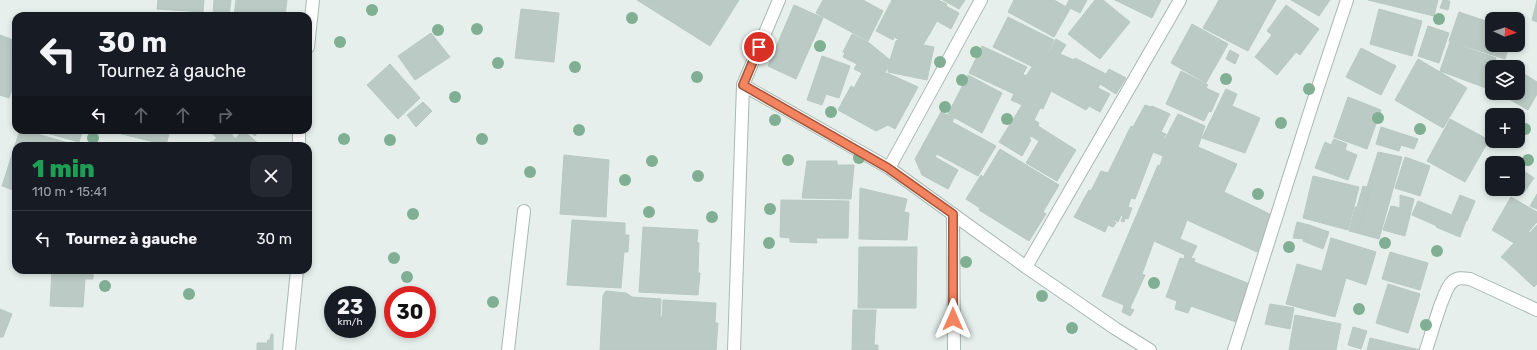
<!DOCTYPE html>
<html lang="fr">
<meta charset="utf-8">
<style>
:root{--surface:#171b24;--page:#242831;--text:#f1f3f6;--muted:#9ea1a6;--line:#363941}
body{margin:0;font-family:Rubik,sans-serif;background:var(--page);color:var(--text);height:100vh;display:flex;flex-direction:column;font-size:15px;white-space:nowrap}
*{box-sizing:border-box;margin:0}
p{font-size:13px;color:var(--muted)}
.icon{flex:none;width:22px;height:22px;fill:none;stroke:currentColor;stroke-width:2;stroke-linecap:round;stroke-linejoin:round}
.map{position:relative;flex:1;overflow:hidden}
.side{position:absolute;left:12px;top:142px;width:300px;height:132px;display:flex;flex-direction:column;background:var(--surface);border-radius:12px;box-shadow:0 2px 6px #0003}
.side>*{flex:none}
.guide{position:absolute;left:12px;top:12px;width:300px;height:122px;border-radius:12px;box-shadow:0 2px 6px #0003;background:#171b24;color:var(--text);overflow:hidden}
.needle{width:26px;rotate:93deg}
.fabs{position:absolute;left:1485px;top:12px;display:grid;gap:8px}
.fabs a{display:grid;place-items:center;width:40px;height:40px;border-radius:8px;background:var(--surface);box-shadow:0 2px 6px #0003;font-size:20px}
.speed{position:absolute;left:324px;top:286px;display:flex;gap:8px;font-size:20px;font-weight:700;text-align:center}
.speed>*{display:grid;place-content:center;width:52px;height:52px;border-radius:50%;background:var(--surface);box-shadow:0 2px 6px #0003;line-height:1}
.speed small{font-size:10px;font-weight:400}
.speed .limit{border:6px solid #d22;background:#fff;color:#111}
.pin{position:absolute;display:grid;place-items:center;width:34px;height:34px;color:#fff;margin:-17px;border:2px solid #fff;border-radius:50%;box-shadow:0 1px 4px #0007}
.me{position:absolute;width:44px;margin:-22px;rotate:0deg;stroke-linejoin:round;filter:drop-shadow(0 0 3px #0008)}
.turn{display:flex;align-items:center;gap:14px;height:84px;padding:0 20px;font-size:18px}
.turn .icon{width:52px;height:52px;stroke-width:2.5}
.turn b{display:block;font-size:28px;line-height:34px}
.lanes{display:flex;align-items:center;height:38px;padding:0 20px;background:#0003;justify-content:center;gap:20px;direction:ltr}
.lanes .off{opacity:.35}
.round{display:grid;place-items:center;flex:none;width:42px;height:42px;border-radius:12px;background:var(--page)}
.head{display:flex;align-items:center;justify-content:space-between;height:68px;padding:0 20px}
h1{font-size:24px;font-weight:800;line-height:30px;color:#1e9e55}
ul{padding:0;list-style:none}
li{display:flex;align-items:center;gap:12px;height:56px;padding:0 20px;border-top:1px solid var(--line)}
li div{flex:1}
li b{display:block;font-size:15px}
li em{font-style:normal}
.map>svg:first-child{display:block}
.building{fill:#bbcac4;stroke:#b8c9c2}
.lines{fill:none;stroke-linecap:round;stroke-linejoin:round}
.minor-casing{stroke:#a8b8b2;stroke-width:14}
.minor{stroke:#fff;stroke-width:12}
.tree{fill:#80af93}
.route-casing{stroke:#9f563e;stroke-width:10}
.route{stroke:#f4845f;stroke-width:7}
</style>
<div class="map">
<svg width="1537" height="350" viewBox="0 0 1537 350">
<rect width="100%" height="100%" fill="#e6efeb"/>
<g class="building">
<path d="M158 0H204L203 12 157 9Z"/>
<path d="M214 0H231L229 16H213Z"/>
<path d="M236 0H287L285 16H234Z"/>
<path d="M637 0H739L710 46Z"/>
<path d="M823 0H863L883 11 868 41 816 13Z"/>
<path d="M892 0H938L947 4 946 6 959 13 951 29 937 21 923 45 934 47 927 80 888 72 889 66 884 74 887 73 918 87 895 129 888 125 876 131 838 110 851 86 854 88 862 73 854 69 857 64 843 57 845 53 843 52 852 34 868 42 890 60 896 41 899 40 894 37 893 40 876 31Z"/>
<path d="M943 0H965L959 9Z"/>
<path d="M1014 0H1054L1070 9 1054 37 1008 12Z"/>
<path d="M1069 0H1087L1080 13 1066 6Z"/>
<path d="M1095 0H1103L1130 22 1100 59 1068 34Z"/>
<path d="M1115 0H1161L1152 18Z"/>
<path d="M1219 0H1276L1248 51 1203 28Z"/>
<path d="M1291 0H1330L1319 16Z"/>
<path d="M1368 0H1438L1434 16Z"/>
<path d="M1443 0 1450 1 1448 10 1440 8Z"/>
<path d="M1537 0V22L1532 20Z"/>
<path d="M794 5 823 18 796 79 768 66Z"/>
<path d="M1286 5 1319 29 1300 55 1296 52 1277 75 1255 57 1272 35 1267 31Z"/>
<path d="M521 9 559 13 554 62 515 58Z"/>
<path d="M1379 9 1422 21 1412 56 1370 44Z"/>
<path d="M1459 12 1492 23V45H1509L1505 59 1449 41Z"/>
<path d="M1008 17 1054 40 1039 70 993 47Z"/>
<path d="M1192 24 1228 44 1206 83 1171 63Z"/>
<path d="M1428 26 1449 33 1439 63 1418 56Z"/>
<path d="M431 33 450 57 415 80 398 56Z"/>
<path d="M0 35 16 41V59L11 57 15 46 0 41Z"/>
<path d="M1056 39 1066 45 1060 54 1074 60 1075 58 1106 74 1109 69 1126 78 1116 94 1100 84 1098 88 1110 94 1100 112 1089 106 1086 110 1051 91 1043 109 1040 108 1034 120 1039 123 1038 126 1076 150 1057 181 1026 163 1039 141 1031 136 1029 139 1031 140 1022 156 999 142 1022 105 1011 100 1014 94 969 73 982 46 1027 67 1023 74 1026 76 1032 67 1039 71Z"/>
<path d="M0 41 15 46 11 57 16 59V78L9 98 0 95Z"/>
<path d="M1450 42 1496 58 1486 88 1440 71Z"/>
<path d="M1361 48 1396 66 1381 95 1346 77Z"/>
<path d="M1230 50 1239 55 1235 64 1226 59Z"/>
<path d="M822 56 850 66 839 98 826 94 822 105 807 100Z"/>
<path d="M1418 59 1467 88 1443 128 1395 100Z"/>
<path d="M390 64 420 98 398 119 367 85Z"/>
<path d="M1518 70 1537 82V94L1528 110 1499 93H1518Z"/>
<path d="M1181 71 1208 85 1206 88 1219 94 1211 112 1209 111 1204 121 1166 104Z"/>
<path d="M968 75 1002 93 982 133 948 114Z"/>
<path d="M1226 89 1237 94 1232 106 1260 118 1245 153 1202 138Z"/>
<path d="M1348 97 1381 110 1367 149 1334 137Z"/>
<path d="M423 102 432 111 416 127 407 115Z"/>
<path d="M1145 105 1151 107 1152 106 1170 114 1161 132 1166 134 1163 139H1165L1178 114 1205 126 1198 147 1237 164 1224 192 1274 216 1257 252 1187 220 1180 239 1197 246 1191 258 1195 259 1194 262 1250 284 1236 322 1191 306 1188 313 1175 309 1177 301 1166 297 1180 258 1184 259 1185 255 1154 241 1142 274 1145 275 1130 308 1134 310 1130 316 1122 312 1124 305 1102 296 1158 165 1160 166 1163 156 1153 152 1135 199 1131 198 1128 207 1132 208 1128 219 1125 218 1124 222 1121 221 1123 216 1121 215 1118 222 1112 219V220L1116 223 1113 227 1108 225 1105 232 1074 217 1089 190 1091 191 1101 171 1108 173 1131 126 1133 127Z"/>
<path d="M941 112 954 118 952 122 996 146 978 176 937 154 935 157 958 170 948 189 922 175 915 159Z"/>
<path d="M1450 119 1489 140 1465 182 1427 161Z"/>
<path d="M1381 127 1418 139 1414 149 1401 145 1399 151 1376 144Z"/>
<path d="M20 130H23L79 146H16V191L2 186Z"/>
<path d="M43 130H83L79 142 43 132Z"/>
<path d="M106 130H170L166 145Z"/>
<path d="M208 130H232L231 133 235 139 243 130 261 146H218L214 140 217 138Z"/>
<path d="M247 130H259L255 136Z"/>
<path d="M1334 139 1347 144 1345 150 1357 155 1348 180 1315 168 1325 142 1331 145Z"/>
<path d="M214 141 216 146H204L203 144Z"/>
<path d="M1000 149 1059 185 1043 212 1046 214 1029 241 979 210 980 208 966 199 981 175 983 177Z"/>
<path d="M1378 152 1402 157 1379 239 1357 233 1371 188 1367 187Z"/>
<path d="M564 155 609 160 606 217 560 214Z"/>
<path d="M1405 157 1430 166 1420 196 1395 188Z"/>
<path d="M807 161H837V165H854L851 199 802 198Z"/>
<path d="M1521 169 1534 178 1523 194 1517 189H1518V173Z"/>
<path d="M1313 176 1359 187 1348 230 1303 218Z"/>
<path d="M1363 186 1371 188 1357 233 1349 231 1355 207H1357Z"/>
<path d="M860 188 907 199 904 212 909 213 907 240 859 239Z"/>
<path d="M1537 194V209L1530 206Z"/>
<path d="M1400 195 1414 199 1405 236 1383 230 1391 206 1400 208Z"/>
<path d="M1460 195 1475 201 1467 221 1452 214Z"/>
<path d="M1511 197 1537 212V222L1529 231 1527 229 1514 243 1492 230Z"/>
<path d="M781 200 849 201 848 238H816L817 243 790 242V238L780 237Z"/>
<path d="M1418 201 1466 221 1460 237 1436 227 1437 226 1412 215Z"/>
<path d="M572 220 625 223V235H629L628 252H624L621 288 567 285Z"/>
<path d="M1297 222 1309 225 1304 239 1293 238Z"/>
<path d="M1309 225 1329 232 1323 249 1303 241Z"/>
<path d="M1537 225V284L1534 287 1505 260Z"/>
<path d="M643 227 698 230 697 242 699 243 698 273H700L698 295 639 292Z"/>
<path d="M1527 229 1530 233 1505 260 1501 257Z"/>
<path d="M1331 238 1376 252 1366 285 1346 278 1335 317 1286 304 1297 264 1322 271Z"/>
<path d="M859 247H917L916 308H858Z"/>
<path d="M1390 252 1428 263 1420 290 1382 279Z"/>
<path d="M52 270H93V279H85L83 307 50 306Z"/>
<path d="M1388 284 1420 294 1408 333 1376 323Z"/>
<path d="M606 291 626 293 632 297 661 299 660 318 662 317 663 300 716 303 715 323H718L716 350H600L603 295Z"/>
<path d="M1270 304 1294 308 1290 329 1265 324Z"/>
<path d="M0 309 12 314 3 337H0Z"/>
<path d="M853 310H876L874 345H878V350H852Z"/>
<path d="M1295 315 1341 324 1336 350H1289Z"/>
<path d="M1353 327 1367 331 1361 349 1348 345Z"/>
<path d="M271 334H273V350H257V343H267L268 340H270Z"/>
<path d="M1370 338 1420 350H1367Z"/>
</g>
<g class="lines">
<defs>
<g id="minor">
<path d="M308 47 313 0"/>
<path d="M743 85 889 168 1026 267 1116 329 1150 350"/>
<path d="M299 146V130"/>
<path d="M889 168 981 0"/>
<path d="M953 214 954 350"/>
<path d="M1026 267 1180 0"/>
<path d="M289 350 297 270"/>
<path d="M508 350 524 211"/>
<path d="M734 350 743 85 779 0"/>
<path d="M1234 350 1312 105 1347 0"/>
<path d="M1426 350C1431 336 1443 290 1452 282 1457 277 1463 278 1470 279L1537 310"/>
</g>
</defs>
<use href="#minor" class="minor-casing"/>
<use href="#minor" class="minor"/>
</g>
<g class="tree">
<circle cx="372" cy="10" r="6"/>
<circle cx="632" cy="18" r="6"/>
<circle cx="1439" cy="19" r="6"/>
<circle cx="477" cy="29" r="6"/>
<circle cx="438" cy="30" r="6"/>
<circle cx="340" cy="42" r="6"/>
<circle cx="820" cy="46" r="6"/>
<circle cx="976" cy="52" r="6"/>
<circle cx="940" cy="62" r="6"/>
<circle cx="498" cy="63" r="6"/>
<circle cx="575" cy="67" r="6"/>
<circle cx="697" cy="77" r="6"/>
<circle cx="1226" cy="79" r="6"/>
<circle cx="962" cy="80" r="6"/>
<circle cx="1309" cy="89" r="6"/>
<circle cx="455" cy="97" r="6"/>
<circle cx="945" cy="107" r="6"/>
<circle cx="831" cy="112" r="6"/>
<circle cx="1378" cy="118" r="6"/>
<circle cx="1007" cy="119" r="6"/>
<circle cx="775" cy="120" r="6"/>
<circle cx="1281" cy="123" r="6"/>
<circle cx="1420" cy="129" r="6"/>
<circle cx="1525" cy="129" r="6"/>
<circle cx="579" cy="130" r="6"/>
<circle cx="93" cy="138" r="6"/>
<circle cx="344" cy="139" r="6"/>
<circle cx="482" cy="139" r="6"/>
<circle cx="390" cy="140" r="6"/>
<circle cx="859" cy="158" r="6"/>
<circle cx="788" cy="160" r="6"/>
<circle cx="1528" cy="160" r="6"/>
<circle cx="652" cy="161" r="6"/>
<circle cx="530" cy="172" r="6"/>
<circle cx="698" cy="176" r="6"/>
<circle cx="625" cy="180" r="6"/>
<circle cx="1258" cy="194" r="6"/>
<circle cx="770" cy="209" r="6"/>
<circle cx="649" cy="212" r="6"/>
<circle cx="413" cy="214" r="6"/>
<circle cx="712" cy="217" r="6"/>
<circle cx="769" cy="243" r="6"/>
<circle cx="1385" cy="243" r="6"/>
<circle cx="1289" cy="247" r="6"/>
<circle cx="1437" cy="251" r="6"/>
<circle cx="394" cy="258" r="6"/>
<circle cx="966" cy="262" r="6"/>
<circle cx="407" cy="277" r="6"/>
<circle cx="1154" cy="283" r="6"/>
<circle cx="105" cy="286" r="6"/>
<circle cx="189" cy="294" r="6"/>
<circle cx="1042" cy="296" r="6"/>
<circle cx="493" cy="302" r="6"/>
<circle cx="1359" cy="309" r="6"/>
<circle cx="1426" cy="325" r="6"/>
<circle cx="1072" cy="328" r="6"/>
</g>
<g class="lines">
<defs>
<path id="route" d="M759 47 743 85 888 168 953 214V319"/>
</defs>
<use href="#route" class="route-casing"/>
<use href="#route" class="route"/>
</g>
</svg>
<div class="fabs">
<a><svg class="needle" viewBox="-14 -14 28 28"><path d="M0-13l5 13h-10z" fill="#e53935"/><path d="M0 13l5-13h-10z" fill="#9ea1a6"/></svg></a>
<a><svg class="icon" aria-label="layers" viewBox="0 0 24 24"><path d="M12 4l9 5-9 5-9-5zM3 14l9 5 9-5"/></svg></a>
<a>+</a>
<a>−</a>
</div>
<div class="speed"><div>23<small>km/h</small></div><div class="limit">30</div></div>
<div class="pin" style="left:759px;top:47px;background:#d93025"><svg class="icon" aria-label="arrive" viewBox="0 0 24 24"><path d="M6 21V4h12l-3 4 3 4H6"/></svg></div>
<svg class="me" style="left:953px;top:319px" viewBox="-20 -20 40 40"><path d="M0-17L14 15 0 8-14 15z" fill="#f4845f" stroke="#fff" stroke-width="4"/></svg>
<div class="guide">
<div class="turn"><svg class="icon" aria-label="left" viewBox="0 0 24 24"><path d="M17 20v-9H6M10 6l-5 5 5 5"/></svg><div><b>30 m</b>Tournez à gauche</div></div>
<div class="lanes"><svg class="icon" aria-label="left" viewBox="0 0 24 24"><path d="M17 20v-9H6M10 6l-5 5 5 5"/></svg><svg class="icon off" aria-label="ahead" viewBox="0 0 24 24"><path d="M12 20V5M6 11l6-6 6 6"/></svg><svg class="icon off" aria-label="ahead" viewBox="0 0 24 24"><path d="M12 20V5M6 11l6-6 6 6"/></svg><svg class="icon off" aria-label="right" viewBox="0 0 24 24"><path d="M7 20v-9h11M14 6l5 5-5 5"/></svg></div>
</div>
<section class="side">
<div class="head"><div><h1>1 min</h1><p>110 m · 15:41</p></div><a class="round"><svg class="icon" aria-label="close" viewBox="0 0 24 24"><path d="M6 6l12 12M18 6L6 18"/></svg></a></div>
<ul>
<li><svg class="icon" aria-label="left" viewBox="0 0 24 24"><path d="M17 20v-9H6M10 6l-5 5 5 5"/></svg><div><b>Tournez à gauche</b></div><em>30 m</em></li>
</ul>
</section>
</div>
